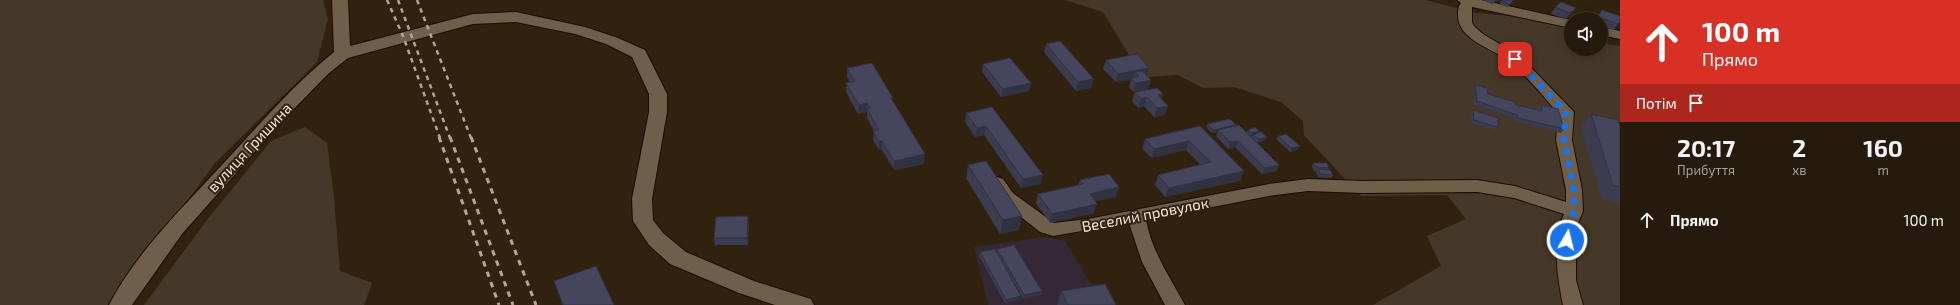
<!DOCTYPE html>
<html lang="uk">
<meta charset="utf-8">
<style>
:root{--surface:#251a0b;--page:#312719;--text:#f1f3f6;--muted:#a3a19d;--line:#42382c}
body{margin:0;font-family:"Exo 2",sans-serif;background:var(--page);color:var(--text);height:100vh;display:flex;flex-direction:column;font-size:15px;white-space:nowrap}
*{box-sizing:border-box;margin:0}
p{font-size:13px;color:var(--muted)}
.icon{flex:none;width:22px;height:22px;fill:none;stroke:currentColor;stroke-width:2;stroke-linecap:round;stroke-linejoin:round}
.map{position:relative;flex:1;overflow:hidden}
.panel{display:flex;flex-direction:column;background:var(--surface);width:340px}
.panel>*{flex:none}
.hud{background:#d93025;color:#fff;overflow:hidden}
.buttons{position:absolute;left:1564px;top:12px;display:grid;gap:8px}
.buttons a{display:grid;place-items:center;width:44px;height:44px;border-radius:50%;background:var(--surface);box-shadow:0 2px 10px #0003,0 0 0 1px var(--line);font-size:20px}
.pin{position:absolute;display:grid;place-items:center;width:34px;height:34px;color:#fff;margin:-17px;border-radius:8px;box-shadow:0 2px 6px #0006}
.me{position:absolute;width:44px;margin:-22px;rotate:8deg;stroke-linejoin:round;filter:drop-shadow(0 0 3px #0008)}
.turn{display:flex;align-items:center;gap:14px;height:84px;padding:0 16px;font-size:18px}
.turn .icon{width:52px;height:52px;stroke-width:2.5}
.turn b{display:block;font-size:28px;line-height:34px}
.then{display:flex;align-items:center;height:38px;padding:0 16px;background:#0003;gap:8px;font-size:15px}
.eta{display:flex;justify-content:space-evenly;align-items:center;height:68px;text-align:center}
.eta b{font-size:24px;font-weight:700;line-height:28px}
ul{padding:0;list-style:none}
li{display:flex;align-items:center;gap:12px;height:60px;padding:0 16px}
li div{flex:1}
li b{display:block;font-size:15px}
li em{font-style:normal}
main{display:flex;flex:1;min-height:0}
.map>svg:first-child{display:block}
.commercial{fill:#352834}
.green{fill:#463828}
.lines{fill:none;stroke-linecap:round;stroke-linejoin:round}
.minor-casing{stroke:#190b00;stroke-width:2}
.tertiary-casing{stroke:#190b00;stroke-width:2}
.minor{fill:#6f5e49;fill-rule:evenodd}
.tertiary{fill:#6f5e49;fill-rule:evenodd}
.rail-far1{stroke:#b2a698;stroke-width:2.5;stroke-dasharray:4.5 4.5;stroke-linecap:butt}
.rail{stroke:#b2a698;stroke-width:3;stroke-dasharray:5.5 5.5;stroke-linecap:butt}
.wall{fill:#3b3c50}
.shaded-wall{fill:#303141}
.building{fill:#45465d;stroke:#303141}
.route{stroke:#1a73e8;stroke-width:7;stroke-dasharray:0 12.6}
.labels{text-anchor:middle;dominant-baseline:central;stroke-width:4;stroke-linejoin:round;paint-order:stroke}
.street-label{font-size:15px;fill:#f1e7db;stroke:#31220f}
</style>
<main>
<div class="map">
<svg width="1620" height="305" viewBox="0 0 1620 305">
<rect width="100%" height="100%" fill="#31220f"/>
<path class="commercial" d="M1044 237 1065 241 1104 305H988L974 247Z"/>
<g class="green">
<path d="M0 0H323L328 19 317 62 215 163 112 305H0Z"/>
<path d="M1065 0H1426L1476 13 1522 17 1571 28V49H1601V43L1620 46V305H1373L1441 266 1427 236 1466 219 1447 195 1361 196 1304 135 1303 121 1281 102 1234 87 1203 88 1178 75 1146 77 1134 63 1103 12Z"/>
<path d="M305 127 327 143 334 197 340 271 372 283 364 305H144L207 220 271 141Z"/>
</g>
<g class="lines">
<defs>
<g id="minor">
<path d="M1457 0H1481L1571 20V28L1472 7V22L1474 26 1483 34 1520 56 1574 112 1572 140 1582 190 1583 211 1576 228V280L1583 305H1563C1557 276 1552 242 1564 214L1514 198 1477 192 1363 193 1308 191 1269 196 1146 220C1152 252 1170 277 1185 305H1165L1142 262 1129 223 1053 236 1040 232 1001 201 989 183 991 179 997 177 1003 179 1013 193 1054 223 1088 219 1269 184 1308 179 1363 181 1477 180 1515 186 1566 202V190L1556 140 1558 113C1544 97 1526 75 1510 62 1493 48 1458 41 1458 15 1458 10 1458 7 1461 3Z"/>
<path d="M1601 27 1620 31V39L1601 35Z"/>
</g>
<path id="tertiary" d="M332 0H348L350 46 473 14 516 12 585 27 618 38 645 50 667 94V112L652 199 653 220 663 233 686 252 754 281 811 299 814 305H775L739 293 670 264 649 245 633 221 632 199 649 112V94L632 57 606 44 575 34 516 22 473 24 348 58 328 74 283 120 182 234 132 305H109C135 254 182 208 221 166 257 127 292 86 334 52Z"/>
</defs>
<use href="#minor" class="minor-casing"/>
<use href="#tertiary" class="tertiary-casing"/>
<use href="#minor" class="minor"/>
<use href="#tertiary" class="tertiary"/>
<g class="rail-far1">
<path d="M387 0 403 36 440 138"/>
<path d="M398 0 450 138"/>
<path d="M417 0 471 138"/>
</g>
<g class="rail">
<path d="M439 137 499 305"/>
<path d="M450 137 513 305"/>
<path d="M471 137 536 305"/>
</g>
</g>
<g class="wall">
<path d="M1482 0H1499L1492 4Z"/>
<path d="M1501 0 1511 4 1507 7 1500 4Z"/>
<path d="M1555 7 1571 14 1566 19 1551 14Z"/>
<path d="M1602 10 1620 21 1614 30 1601 26V19H1596Z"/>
<path d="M1046 44 1091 88 1076 91 1044 52Z"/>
<path d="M1106 60 1147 76 1148 89 1134 92 1129 87 1131 80 1116 82 1103 69Z"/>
<path d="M983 64 1031 83 1029 91 1001 97 982 72Z"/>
<path d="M847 68 893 102 924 164 894 170 882 150H879L873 140 874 131 867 118V112L858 114 846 92V83L850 82 847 76Z"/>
<path d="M1475 85 1488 94 1516 105 1539 110 1538 108 1541 105 1564 129 1561 133 1515 121V118L1474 105 1473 88Z"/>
<path d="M1135 92 1163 94 1161 99 1168 106 1164 115 1154 117 1144 106 1138 108 1132 101Z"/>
<path d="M992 107 1043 175 1040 184 1021 188 984 135 975 137 965 122 966 113Z"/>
<path d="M1473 110 1498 127 1496 130 1471 123V113Z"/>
<path d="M1591 114 1620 126V204L1602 199 1581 128Z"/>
<path d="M1207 124 1236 126 1246 132 1248 130 1259 131 1258 133 1267 137 1265 140 1257 143 1255 141 1279 165 1276 171 1262 174 1235 147 1228 149 1216 136 1218 132 1212 133 1206 127Z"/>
<path d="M1200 126 1244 171 1240 181 1165 197 1155 185 1158 175 1201 165 1186 150 1151 158 1142 148 1145 139Z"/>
<path d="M1278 136 1298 149 1290 152 1276 139Z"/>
<path d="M1313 163 1329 168 1328 170 1333 175 1331 178 1318 177 1316 172 1317 171H1314L1312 166Z"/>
<path d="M968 165 1019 230 1000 234 966 178Z"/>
<path d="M1080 180 1119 187 1116 197 1095 201 1094 213 1050 223 1036 203 1038 194 1078 185Z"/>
<path d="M749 223 748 245H715L714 238Z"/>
<path d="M997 249 1042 291 1041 295 1023 299 1014 282 1021 299 1005 303 979 256 980 252 997 251Z"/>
<path d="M554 281 614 305H563L557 290Z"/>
<path d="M1061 291 1116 305H1057Z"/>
</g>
<g class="shaded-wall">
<path d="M1495 0H1499L1492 4Z"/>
<path d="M1513 1 1511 4 1507 7 1509 4Z"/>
<path d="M1576 8 1571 14 1566 19 1570 13Z"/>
<path d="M1149 68 1146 77 1139 76 1135 72 1133 79 1131 78V80L1116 82 1118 74Z"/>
<path d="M1094 79 1091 88 1076 91 1078 82Z"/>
<path d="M1151 80 1148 89 1134 92 1136 83Z"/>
<path d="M1031 83 1029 91 1001 97 1003 89Z"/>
<path d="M1163 94 1160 103 1158 95Z"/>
<path d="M1147 97 1144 106 1138 108 1141 99Z"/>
<path d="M867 103V112L858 114 859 105Z"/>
<path d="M1168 106 1164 115 1154 117 1157 108Z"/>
<path d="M1236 125 1235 129 1218 130V132L1212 133 1213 130Z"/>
<path d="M986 126 984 135 975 137 977 128Z"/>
<path d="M1259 131 1258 134 1253 135 1252 136 1250 137 1252 133Z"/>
<path d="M1267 137 1265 140 1257 143 1259 139Z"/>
<rect x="879" y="141" width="3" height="9"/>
<path d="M1189 141 1186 150 1151 158 1154 149Z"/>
<path d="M1238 141 1235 147 1228 149 1230 142Z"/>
<path d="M1300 146 1298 149 1290 152 1291 148Z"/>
<path d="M925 154 924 164 894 170V161Z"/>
<path d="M1279 165 1276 171 1262 174 1265 168Z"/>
<path d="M1244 171 1240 181 1165 197 1169 188Z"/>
<path d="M1043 175 1040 184 1021 188 1023 179Z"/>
<path d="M1119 187 1116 197 1087 203 1090 194Z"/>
<path d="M1097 204 1094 213 1050 223 1052 214Z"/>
<path d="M748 216 749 223 748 245 747 238Z"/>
<path d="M1022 216 1019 230 1000 234 1003 220Z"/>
<path d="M1042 291 1041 295 1023 299 1024 295Z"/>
<path d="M1021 296V299L1005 303 1006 300Z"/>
</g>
<g class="building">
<path d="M1501 0H1512L1513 1 1509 4Z"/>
<path d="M1561 2 1576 8 1570 13 1555 7Z"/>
<path d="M1602 10 1620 16V21L1618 24 1597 17Z"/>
<path d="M1587 16 1593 18 1592 19H1585Z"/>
<path d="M1060 41 1094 79 1078 82 1046 44Z"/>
<path d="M1137 54 1149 68 1118 74 1106 60Z"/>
<path d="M1010 58 1031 83 1003 89 983 64Z"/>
<path d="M872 63 893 98H891L925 154 894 161 882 141H879L873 131 879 130 867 109 870 108 867 103 859 105 846 83 855 81 847 68Z"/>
<path d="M1142 71 1151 80 1136 83 1131 78 1139 76 1135 72Z"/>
<path d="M1475 85 1487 88 1488 94 1515 102 1516 105 1542 111 1541 105 1558 109 1564 129 1518 118 1517 115 1477 101Z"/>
<path d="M1157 88 1163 94 1158 95 1168 106 1157 108 1147 97 1141 99 1135 92Z"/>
<path d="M992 107 1043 175 1023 179 986 126 977 128 966 113Z"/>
<path d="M1473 110 1498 118V127L1474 120Z"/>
<path d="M1591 114 1618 120 1620 126V187L1613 185Z"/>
<path d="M1230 119 1236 125 1213 130 1207 124Z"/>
<path d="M1239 125 1279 165 1265 168 1238 141 1230 142 1218 130Z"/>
<path d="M1200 126 1244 171 1169 188 1158 175 1211 162 1189 141 1154 149 1145 139Z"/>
<path d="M1255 127 1259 131 1252 133 1248 130Z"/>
<path d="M1261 132 1267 137 1259 139 1253 135Z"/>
<path d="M1286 134 1300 146 1291 148 1278 136Z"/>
<path d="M986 161 1022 216 1003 220 968 165Z"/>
<path d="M1313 163H1327L1329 168 1316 167Z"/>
<path d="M1318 169 1330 170 1333 175 1320 174Z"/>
<path d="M1109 174 1119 187 1090 194 1097 204 1052 214 1038 194 1083 184 1080 180Z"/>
<path d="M748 216 747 238H714L716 217Z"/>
<path d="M1014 245 1042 291 1024 295 997 249Z"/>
<path d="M995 249 1021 296 1006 300 980 252Z"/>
<path d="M596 266 614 305H563L554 281Z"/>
<path d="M1105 284 1116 305H1068L1061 291Z"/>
</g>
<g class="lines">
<path class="route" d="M1515 59 1566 112 1564 140 1574 190V212L1567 228V240"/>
</g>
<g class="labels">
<g class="street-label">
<text transform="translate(249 147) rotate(-47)">вулиця Гришина</text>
<text transform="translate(1145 214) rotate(-11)">Веселий провулок</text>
</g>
</g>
</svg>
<div class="buttons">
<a><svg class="icon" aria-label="sound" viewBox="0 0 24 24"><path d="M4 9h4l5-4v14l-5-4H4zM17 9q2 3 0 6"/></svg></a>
</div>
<div class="pin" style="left:1515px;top:59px;background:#d93025"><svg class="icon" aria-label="arrive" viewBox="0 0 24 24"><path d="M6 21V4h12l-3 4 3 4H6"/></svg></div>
<svg class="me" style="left:1567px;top:240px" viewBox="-20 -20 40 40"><circle r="17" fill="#1a73e8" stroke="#fff" stroke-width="3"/><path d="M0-11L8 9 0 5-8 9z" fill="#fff"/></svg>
</div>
<section class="panel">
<div class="hud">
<div class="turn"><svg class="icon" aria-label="ahead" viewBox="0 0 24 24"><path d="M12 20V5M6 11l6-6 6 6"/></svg><div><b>100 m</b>Прямо</div></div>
<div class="then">Потім<svg class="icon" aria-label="arrive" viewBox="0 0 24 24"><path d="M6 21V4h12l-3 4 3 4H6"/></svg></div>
</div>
<div class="eta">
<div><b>20:17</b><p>Прибуття</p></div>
<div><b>2</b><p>хв</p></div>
<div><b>160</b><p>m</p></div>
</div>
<ul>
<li><svg class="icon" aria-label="ahead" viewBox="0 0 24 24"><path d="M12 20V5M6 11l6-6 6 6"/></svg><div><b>Прямо</b></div><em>100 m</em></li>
</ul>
</section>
</main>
